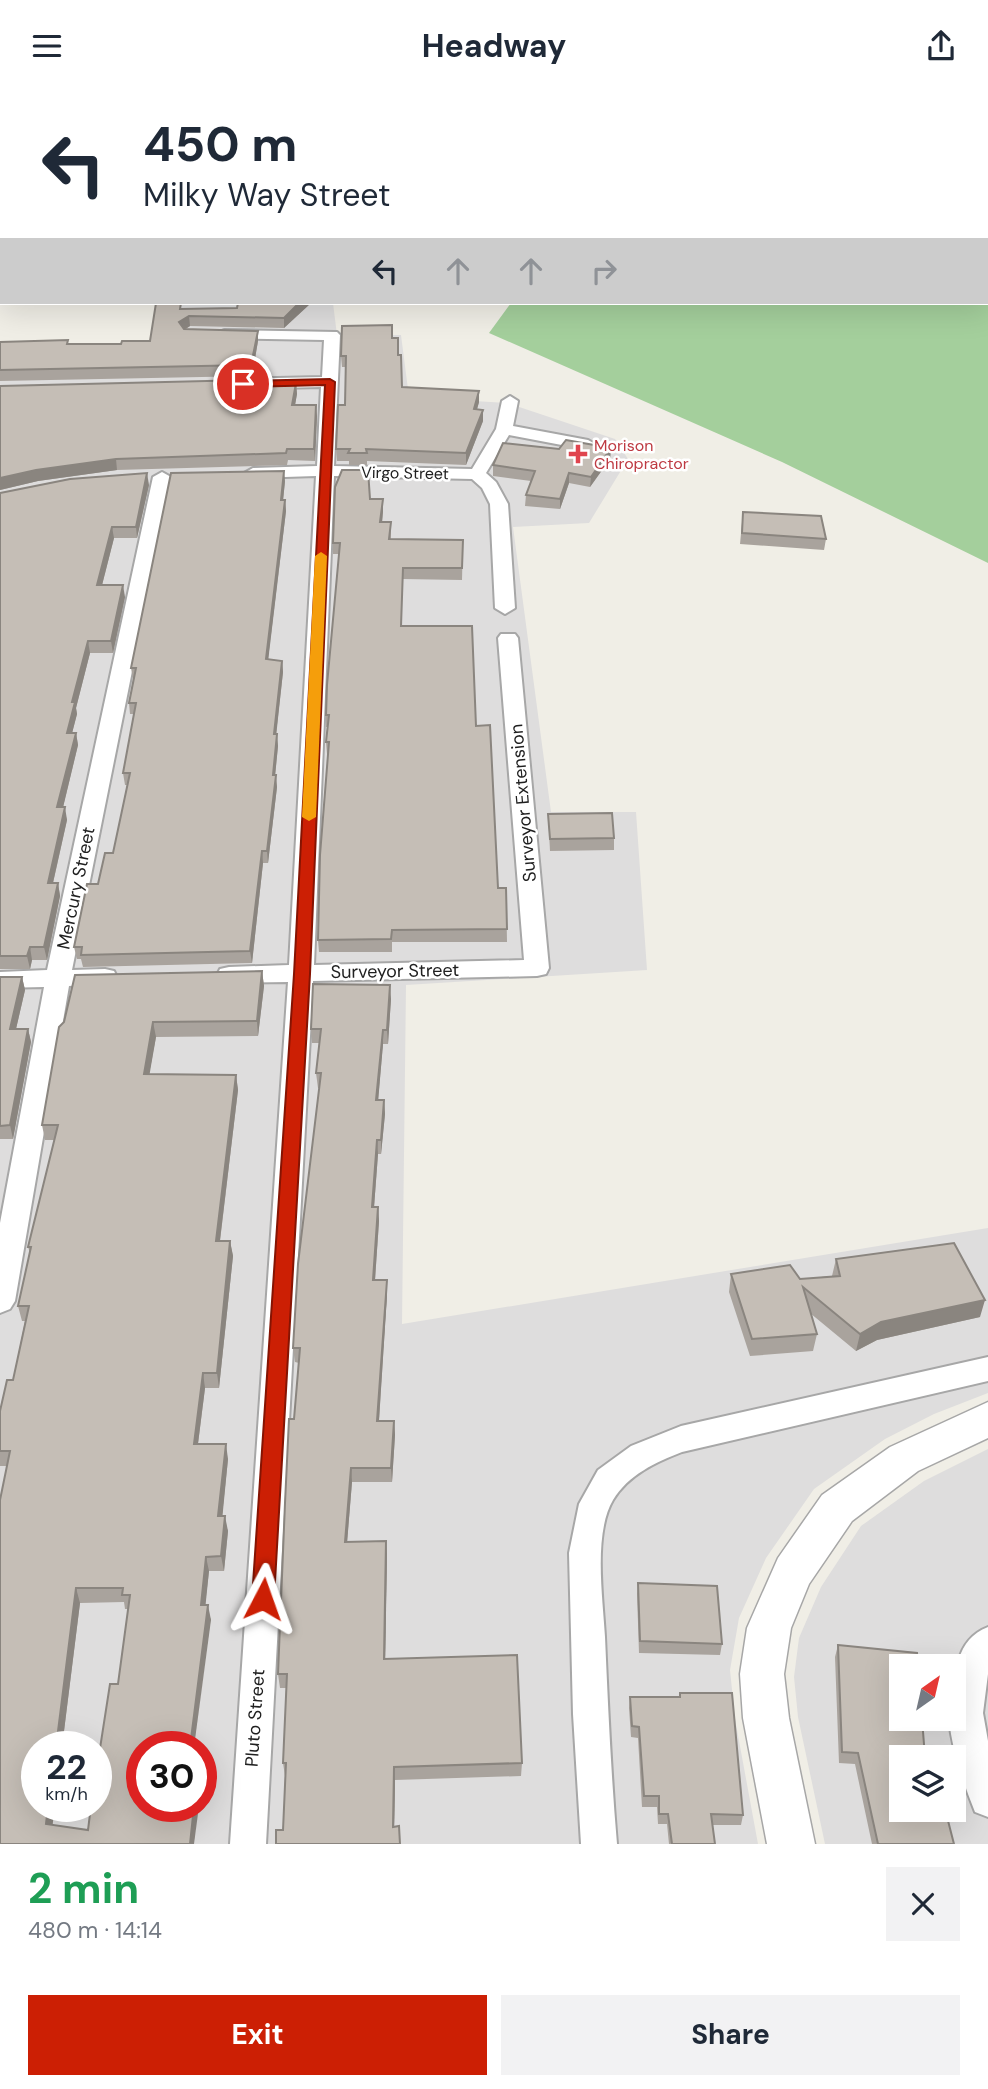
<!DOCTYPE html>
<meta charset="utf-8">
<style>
:root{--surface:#fff;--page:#f2f2f3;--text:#1f2937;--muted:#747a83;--accent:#cc1f04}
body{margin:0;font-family:"DM Sans",sans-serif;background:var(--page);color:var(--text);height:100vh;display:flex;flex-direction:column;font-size:26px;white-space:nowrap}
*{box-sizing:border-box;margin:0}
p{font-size:23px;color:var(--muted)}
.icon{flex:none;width:38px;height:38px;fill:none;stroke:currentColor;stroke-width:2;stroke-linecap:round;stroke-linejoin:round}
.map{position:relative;height:1753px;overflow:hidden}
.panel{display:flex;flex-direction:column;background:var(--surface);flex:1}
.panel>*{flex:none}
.top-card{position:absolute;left:0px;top:0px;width:989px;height:214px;box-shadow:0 7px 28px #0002;background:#fff;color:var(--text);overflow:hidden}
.needle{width:46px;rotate:34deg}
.buttons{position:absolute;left:889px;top:1563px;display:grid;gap:14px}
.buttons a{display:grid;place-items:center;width:77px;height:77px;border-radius:0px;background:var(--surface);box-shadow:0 7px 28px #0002;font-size:35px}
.speed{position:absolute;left:21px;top:1640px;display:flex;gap:14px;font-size:35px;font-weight:700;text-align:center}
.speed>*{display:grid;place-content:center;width:91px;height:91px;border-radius:50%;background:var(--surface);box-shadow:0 7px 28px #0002;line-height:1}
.speed small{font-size:18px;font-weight:400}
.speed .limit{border:10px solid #d22;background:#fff;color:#111}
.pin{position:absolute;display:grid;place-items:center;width:60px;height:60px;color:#fff;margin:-30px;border:4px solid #fff;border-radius:50%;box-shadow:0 2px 7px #0007}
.me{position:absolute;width:77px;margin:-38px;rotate:4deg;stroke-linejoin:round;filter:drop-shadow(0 0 5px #0008)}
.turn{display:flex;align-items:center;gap:24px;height:147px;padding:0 28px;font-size:32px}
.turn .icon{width:91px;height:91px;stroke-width:2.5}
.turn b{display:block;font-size:49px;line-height:60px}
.lanes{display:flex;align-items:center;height:66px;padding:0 28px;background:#0003;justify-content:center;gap:35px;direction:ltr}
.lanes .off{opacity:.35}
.round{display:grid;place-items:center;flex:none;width:74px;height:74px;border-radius:0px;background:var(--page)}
.head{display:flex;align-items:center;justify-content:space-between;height:119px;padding:0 28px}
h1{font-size:42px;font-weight:700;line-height:52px;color:#1e9e55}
.primary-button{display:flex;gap:14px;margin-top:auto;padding:14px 28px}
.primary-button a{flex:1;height:80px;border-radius:0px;background:var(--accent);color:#fff;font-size:28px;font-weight:700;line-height:80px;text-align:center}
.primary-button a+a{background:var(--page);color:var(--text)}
header{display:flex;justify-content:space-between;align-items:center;height:91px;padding:0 28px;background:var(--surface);font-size:32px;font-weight:700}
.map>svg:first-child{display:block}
.residential{fill:#dedddd;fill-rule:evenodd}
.forest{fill:#a4cf9c}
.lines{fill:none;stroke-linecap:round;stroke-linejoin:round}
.minor-casing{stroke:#a7a7a7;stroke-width:4}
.tertiary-casing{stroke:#a7a7a7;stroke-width:3}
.trunk-casing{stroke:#d8294e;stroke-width:4}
.minor{fill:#fff;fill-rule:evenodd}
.tertiary{fill:#fff;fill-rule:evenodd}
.trunk{fill:#f0b89a;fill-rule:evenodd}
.wall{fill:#a9a39d;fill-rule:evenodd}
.shaded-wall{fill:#8a857f}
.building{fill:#c5beb6;stroke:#8a857f;stroke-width:2;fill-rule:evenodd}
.route{fill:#cc1f04;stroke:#851403;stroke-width:2}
.slow{fill:#f59e0b}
.health-dot{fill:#e0444e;stroke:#fff;stroke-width:2.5}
.labels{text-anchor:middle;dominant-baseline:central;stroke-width:5;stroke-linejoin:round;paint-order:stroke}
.far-health-label{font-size:16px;fill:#be3a42;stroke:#fff;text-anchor:start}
.far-street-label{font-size:16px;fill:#202020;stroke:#fff}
.street-label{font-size:18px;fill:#202020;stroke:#fff}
</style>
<header><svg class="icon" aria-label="menu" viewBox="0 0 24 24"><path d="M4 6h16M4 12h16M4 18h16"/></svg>Headway<svg class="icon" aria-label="share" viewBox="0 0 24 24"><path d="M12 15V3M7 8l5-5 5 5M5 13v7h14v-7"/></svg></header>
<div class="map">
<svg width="988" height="1753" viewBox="0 0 988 1753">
<rect width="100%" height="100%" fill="#f0eee6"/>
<g class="residential">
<path d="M159 212H333L337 244H401L409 306 507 312 615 348 628 368 589 432 513 436 551 721H636L647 879 406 894 402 1233 988 1137V1302L934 1323 885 1348 814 1398 766 1467 739 1527 730 1579 735 1628 758 1753H0V257H152ZM37 1656H96V1715H37ZM142 1656H201V1715H142Z"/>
<path d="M988 1358V1753H825L798 1626 794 1586 799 1547 821 1496 861 1435 924 1390ZM901 1575H954V1628H901ZM901 1666H954V1718H901Z"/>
</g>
<path class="forest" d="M758 0H988V472L782 371 489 242 511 212H987V2H753Z"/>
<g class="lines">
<defs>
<g id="minor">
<path d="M224 239 337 241 340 244 334 375 472 378 496 338 502 310 510 305 518 310 513 335 588 349 597 354 588 359 509 344 486 382 496 391 508 413 515 517 505 523 495 517 490 413 482 397 472 388 334 385 314 874 524 869 498 547 501 543H515L518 547 549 877 546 883 537 885 313 890 266 1753H230L288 891 229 892 220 890 217 884 220 878 229 876 289 874 316 385 253 387 244 382 253 377 317 375 321 296 232 298 224 293 232 288 322 286 324 249 219 247 216 244 219 241Z"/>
<path d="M162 381 171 386 72 879 105 878 114 880 117 886 114 892 69 895 15 1210 10 1218 0 1222V1132L44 896 0 897V881L47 879 153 386Z"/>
<path d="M988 1266V1290L682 1361C656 1371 628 1384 613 1409 593 1443 603 1508 605 1546 608 1615 611 1684 617 1753H581L573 1623 569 1462 579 1413 598 1379 631 1355 681 1335Z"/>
<path d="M988 1536V1583L983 1622 988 1650V1726L975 1721C963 1691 952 1659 949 1628H954C954 1594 951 1550 988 1536Z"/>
</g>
<path id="tertiary" d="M988 1311V1347L918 1380 852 1430 809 1493 791 1537 784 1583 789 1627 815 1753H767L743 1627 740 1583 747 1537 778 1467 822 1404 890 1356Z"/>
<g id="trunk">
<path d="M645 0H669L644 2Z"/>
<path d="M676 0H700L675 2Z"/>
<rect x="0" y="78" width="2" height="12"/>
</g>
</defs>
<use href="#minor" class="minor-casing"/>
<use href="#tertiary" class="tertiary-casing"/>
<use href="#trunk" class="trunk-casing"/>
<use href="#minor" class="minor"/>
<use href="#tertiary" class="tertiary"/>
<use href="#trunk" class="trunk"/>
</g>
<g class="wall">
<path d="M311 212 284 237 190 235 186 238 258 250 252 285 0 290V251L69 253H121L150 250 183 218 237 217Z"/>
<path d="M392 247 398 264 402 296 479 300V311L477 318 483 330 466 374 367 370V374H349V370H337L336 358 345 314 346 276H342L341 265Z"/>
<path d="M296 292 297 303 295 314 317 325 315 370 288 369 287 374 117 379 38 390 0 399V295Z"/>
<path d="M611 357 610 368 590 396 569 392 560 418 525 415 526 404 531 390 493 385V374L559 358Z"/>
<path d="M285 390 283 409H285L286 420 268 568 282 570 283 581 276 643 278 655 275 684 277 696 268 772H263L252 872 83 876 81 868H77L74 856 98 793 113 762 127 694H125L123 682 134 623H130L129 612 133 588 131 577Z"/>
<path d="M149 394 137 447H114L102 494 125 506 113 562H90L76 617 77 623 72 642H76L78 654 63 716 67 729 53 792H58L60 805 47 869H32L30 878H0V402Z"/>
<path d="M370 408 383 420 382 431H391V448L463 449 462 489 403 488 401 535 476 635 498 797H506L507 851H392V861H319L318 849 328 663H327L326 651 327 636H326V624L339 463H333V452Z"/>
<path d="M743 421 826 448 824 459 740 453Z"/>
<path d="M548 723 614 747V759L550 760Z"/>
<path d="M262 880 264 895 258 945 156 946 149 983 236 984 238 999 220 1150H230L233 1165 219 1297H205L198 1353 228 1368 222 1425 228 1440 224 1480H209L205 1514 211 1529 142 1656 194 1753H0L7 1375H0V1320L13 1289 25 1230H22L18 1215 30 1162 28 1156 54 1049H45L42 1034 59 936ZM124 1511 125 1518H128L118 1593 88 1739 52 1734 55 1715H37V1656H62L80 1512Z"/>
<path d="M0 886H22L25 899 16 938H28L31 951 13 1048H0Z"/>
<path d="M391 908 388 953H383L378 1009H384L385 1023 381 1063H378L374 1116H378L379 1130 375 1189H387V1204L379 1330H394L395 1344 392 1391H352L347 1451 386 1450 387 1463 385 1568 522 1672 521 1685 395 1689 394 1736 399 1735 400 1753H276L283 1739 285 1685 283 1672 286 1597H280L278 1583 294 1328 299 1272 295 1271 293 1257 320 997H318L316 982 319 952H312L311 938Z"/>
<path d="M836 1168 980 1226 877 1249 856 1260 810 1222 817 1243 813 1260 750 1265 729 1201 731 1183 800 1188 832 1185Z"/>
<path d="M638 1492 722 1553 720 1564 639 1562 637 1503Z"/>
<path d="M838 1554 901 1666 954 1753H872L855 1673 839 1672 835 1566Z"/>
<path d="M680 1602 743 1724 741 1734H712L715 1753H669L667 1733H658L657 1716H642L638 1647 631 1646 629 1617 630 1606H679Z"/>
</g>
<g class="shaded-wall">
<path d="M299 212H311L284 237V227Z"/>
<path d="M189 225 190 235 180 241 179 231Z"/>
<path d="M258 240V250L252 285 251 274Z"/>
<path d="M296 292 297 303 293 325 292 314Z"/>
<path d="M479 300V311L474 329V318Z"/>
<path d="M316 314 317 325 315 370 314 358Z"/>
<path d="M483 319V330L466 374V362Z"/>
<path d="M611 357 610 368 590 396 591 386Z"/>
<path d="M116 368 117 379 38 390 0 399V387L36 379Z"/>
<path d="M284 380 285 390 282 420 281 409Z"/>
<path d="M147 382 149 394 137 447 136 436Z"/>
<path d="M569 382V392L560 418V408Z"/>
<path d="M383 408V420L381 443 380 431Z"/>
<path d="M285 409 286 420 267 579 266 568Z"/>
<path d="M112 436 114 447 99 506 97 494Z"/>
<path d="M123 494 125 506 113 562 111 550Z"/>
<path d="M88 550 90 562 76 617 77 623 69 654 67 642 72 611Z"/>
<path d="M282 570 283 581 275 655 274 643Z"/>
<path d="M76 642 78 654 60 729 57 716Z"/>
<path d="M277 643 278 655 274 696 276 684 277 696 268 772 267 760Z"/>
<path d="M65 716 67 729 50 805 48 792Z"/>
<path d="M262 760 263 772 252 872 250 860Z"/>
<path d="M58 792 60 805 47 869 44 856Z"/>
<path d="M30 856 32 869 30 878 27 865Z"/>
<path d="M262 880 264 895 258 945 257 930Z"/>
<path d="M22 886 25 899 13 951 10 938Z"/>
<path d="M390 894 391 908 388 953 387 939Z"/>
<path d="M153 931 156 946 147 998 144 983Z"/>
<path d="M28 938 31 951 13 1048 10 1034Z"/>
<path d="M383 939V953L377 1023 376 1009Z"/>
<path d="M236 984 238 999 218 1165 216 1150Z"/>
<path d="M384 1009 385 1023 381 1063V1049Z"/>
<path d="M377 1049 378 1063 373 1130 372 1116Z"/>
<path d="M378 1116 379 1130 374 1203 373 1189Z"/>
<path d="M230 1150 233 1165 219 1297 217 1282Z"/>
<path d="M387 1189V1204L378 1344 377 1330Z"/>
<path d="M985 1209 980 1226 877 1249 856 1260 860 1243 881 1231Z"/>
<path d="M203 1282 205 1297 196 1368 194 1353Z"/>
<path d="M394 1330 395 1344 392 1391 391 1377Z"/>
<path d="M226 1353 228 1368 221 1440 218 1425Z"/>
<path d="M351 1377 352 1391 346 1465 345 1451Z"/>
<path d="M225 1425 228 1440 224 1480 221 1465Z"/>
<path d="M386 1450 387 1463 385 1581 384 1568Z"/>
<path d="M206 1466 209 1480 204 1529 201 1514Z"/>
<path d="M76 1497 80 1512 62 1656H56Z"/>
<path d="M208 1514 211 1529 194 1656H190Z"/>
<path d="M394 1676 395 1689 394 1748 393 1736Z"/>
<path d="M48 1715H55L51 1746 46 1733Z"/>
<path d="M194 1715H199L194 1753H190Z"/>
</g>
<g class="building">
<path d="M156 212H181L180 218 237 217 238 212H299L284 227 189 225 179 231 184 238 258 240 251 274 0 279V251L68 249 67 253H121L122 250H150Z"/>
<path d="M392 234V247H398V264H401L402 296 479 300 474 318 483 319 466 362 366 358 367 362H348L350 358H336L338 314H345L346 265H341L342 235Z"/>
<path d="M248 289 263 290V293L296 292 292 314H316L314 358H287L286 362 116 368 36 379 0 387V295Z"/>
<path d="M566 349 611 357 591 386 569 382 560 408 526 404 535 380 493 374 503 352 559 358Z"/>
<path d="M342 379H368L370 408H383L380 431H391L389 448 463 449 462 477H403L401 535H472L476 635 490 634 498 797H506L507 838 392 839 391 848 318 849 320 764 329 651H326L329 624H326L327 594 340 452H333L335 396Z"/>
<path d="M284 380 281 409H285L266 568 282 570 274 643H277L273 684H276L267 760H262L250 860 81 864 82 856H74L87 793H98L105 762H113L130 682H123L136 612H129L136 577H131L171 382Z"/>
<path d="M147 382 136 436H112L97 494H123L111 550H88L72 611H75L67 642H76L57 716H65L48 792H58L44 856H30L27 865H0V402L70 388Z"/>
<path d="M743 421 821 425 826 448 742 442Z"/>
<path d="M612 722 614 747 550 748 548 723Z"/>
<path d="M262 880 257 930 153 931 144 983 236 984 216 1150H230L217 1282H203L194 1353H226L218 1425H225L221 1465 206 1466 201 1514H208L190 1656H142V1715H194L190 1753H0V1409L10 1360H0V1320L7 1289H13L29 1215H18L31 1156H28L58 1034H42L59 936 64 931 75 884ZM76 1497H123L122 1504H130L118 1593H110L96 1683V1715H91L88 1739 46 1733 48 1715H37V1656H56Z"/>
<path d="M0 886H22L10 938H28L10 1034 0 1035Z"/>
<path d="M313 893 390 894 387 939H383L376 1009H384L381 1049H377L372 1116H378L373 1189H387L377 1330H394L391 1377H351L345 1451 386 1450 384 1568 517 1564 522 1672 394 1676 393 1736 399 1735 400 1753H276V1739H283L286 1672H283L287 1583H278L285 1412 289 1328H294L300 1257H293L298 1173 321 982H316L321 938H311Z"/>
<path d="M954 1152 985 1209 881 1231 860 1243 803 1196 817 1243 752 1248 731 1183 790 1174 800 1188 840 1185 836 1168Z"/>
<path d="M638 1492 717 1495 722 1553 640 1550Z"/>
<path d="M838 1554 917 1562 918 1575H901V1628H922L925 1666H901V1718H945L954 1753H878L858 1662 842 1661Z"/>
<path d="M680 1602H732L743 1724 711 1723 715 1753H672L668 1723H659V1705H644L639 1636 632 1635 630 1606H680Z"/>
</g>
<path class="route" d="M330 288 335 291 310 883 274 1508 270 1515 263 1518 255 1515 252 1508 294 883 325 294 243 296 237 293 243 290Z"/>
<path class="slow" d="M321 461 327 465 316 726 309 730 302 726 315 465Z"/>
<path class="health-dot" d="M574.5 352.5h7v7h7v7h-7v7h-7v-7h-7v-7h7z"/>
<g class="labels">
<g class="far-health-label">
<text x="594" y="354">Morison<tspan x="594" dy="18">Chiropractor</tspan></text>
</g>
<g class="far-street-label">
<text transform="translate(405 382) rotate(1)">Virgo Street</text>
</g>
<g class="street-label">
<text transform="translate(523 712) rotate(-95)">Surveyor Extension</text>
<text transform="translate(76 797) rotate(-78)">Mercury Street</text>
<text transform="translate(395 880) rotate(-1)">Surveyor Street</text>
<text transform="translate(255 1627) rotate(-86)">Pluto Street</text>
</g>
</g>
</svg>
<div class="buttons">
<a><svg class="needle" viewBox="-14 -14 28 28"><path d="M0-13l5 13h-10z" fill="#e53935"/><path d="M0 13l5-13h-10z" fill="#747a83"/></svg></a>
<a><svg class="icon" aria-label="layers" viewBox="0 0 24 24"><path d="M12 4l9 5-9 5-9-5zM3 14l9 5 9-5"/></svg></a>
</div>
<div class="speed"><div>22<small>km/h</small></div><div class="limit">30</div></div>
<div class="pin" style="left:243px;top:293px;background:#d93025"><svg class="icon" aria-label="arrive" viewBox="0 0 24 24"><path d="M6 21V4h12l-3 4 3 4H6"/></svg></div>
<svg class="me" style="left:263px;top:1508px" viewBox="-20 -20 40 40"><path d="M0-17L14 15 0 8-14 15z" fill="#cc1f04" stroke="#fff" stroke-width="4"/></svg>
<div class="top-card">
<div class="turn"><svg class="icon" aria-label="left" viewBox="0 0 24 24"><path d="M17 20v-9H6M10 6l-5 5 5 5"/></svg><div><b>450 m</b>Milky Way Street</div></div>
<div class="lanes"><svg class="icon" aria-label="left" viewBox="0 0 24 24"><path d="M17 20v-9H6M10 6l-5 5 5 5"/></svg><svg class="icon off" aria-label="ahead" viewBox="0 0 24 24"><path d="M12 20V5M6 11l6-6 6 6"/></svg><svg class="icon off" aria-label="ahead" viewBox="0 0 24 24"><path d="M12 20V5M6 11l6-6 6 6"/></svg><svg class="icon off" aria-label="right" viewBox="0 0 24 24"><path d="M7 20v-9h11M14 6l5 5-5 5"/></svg></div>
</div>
</div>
<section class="panel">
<div class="head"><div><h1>2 min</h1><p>480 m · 14:14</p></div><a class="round"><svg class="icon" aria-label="close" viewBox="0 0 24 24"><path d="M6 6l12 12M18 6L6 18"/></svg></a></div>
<div class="primary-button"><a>Exit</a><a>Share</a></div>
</section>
